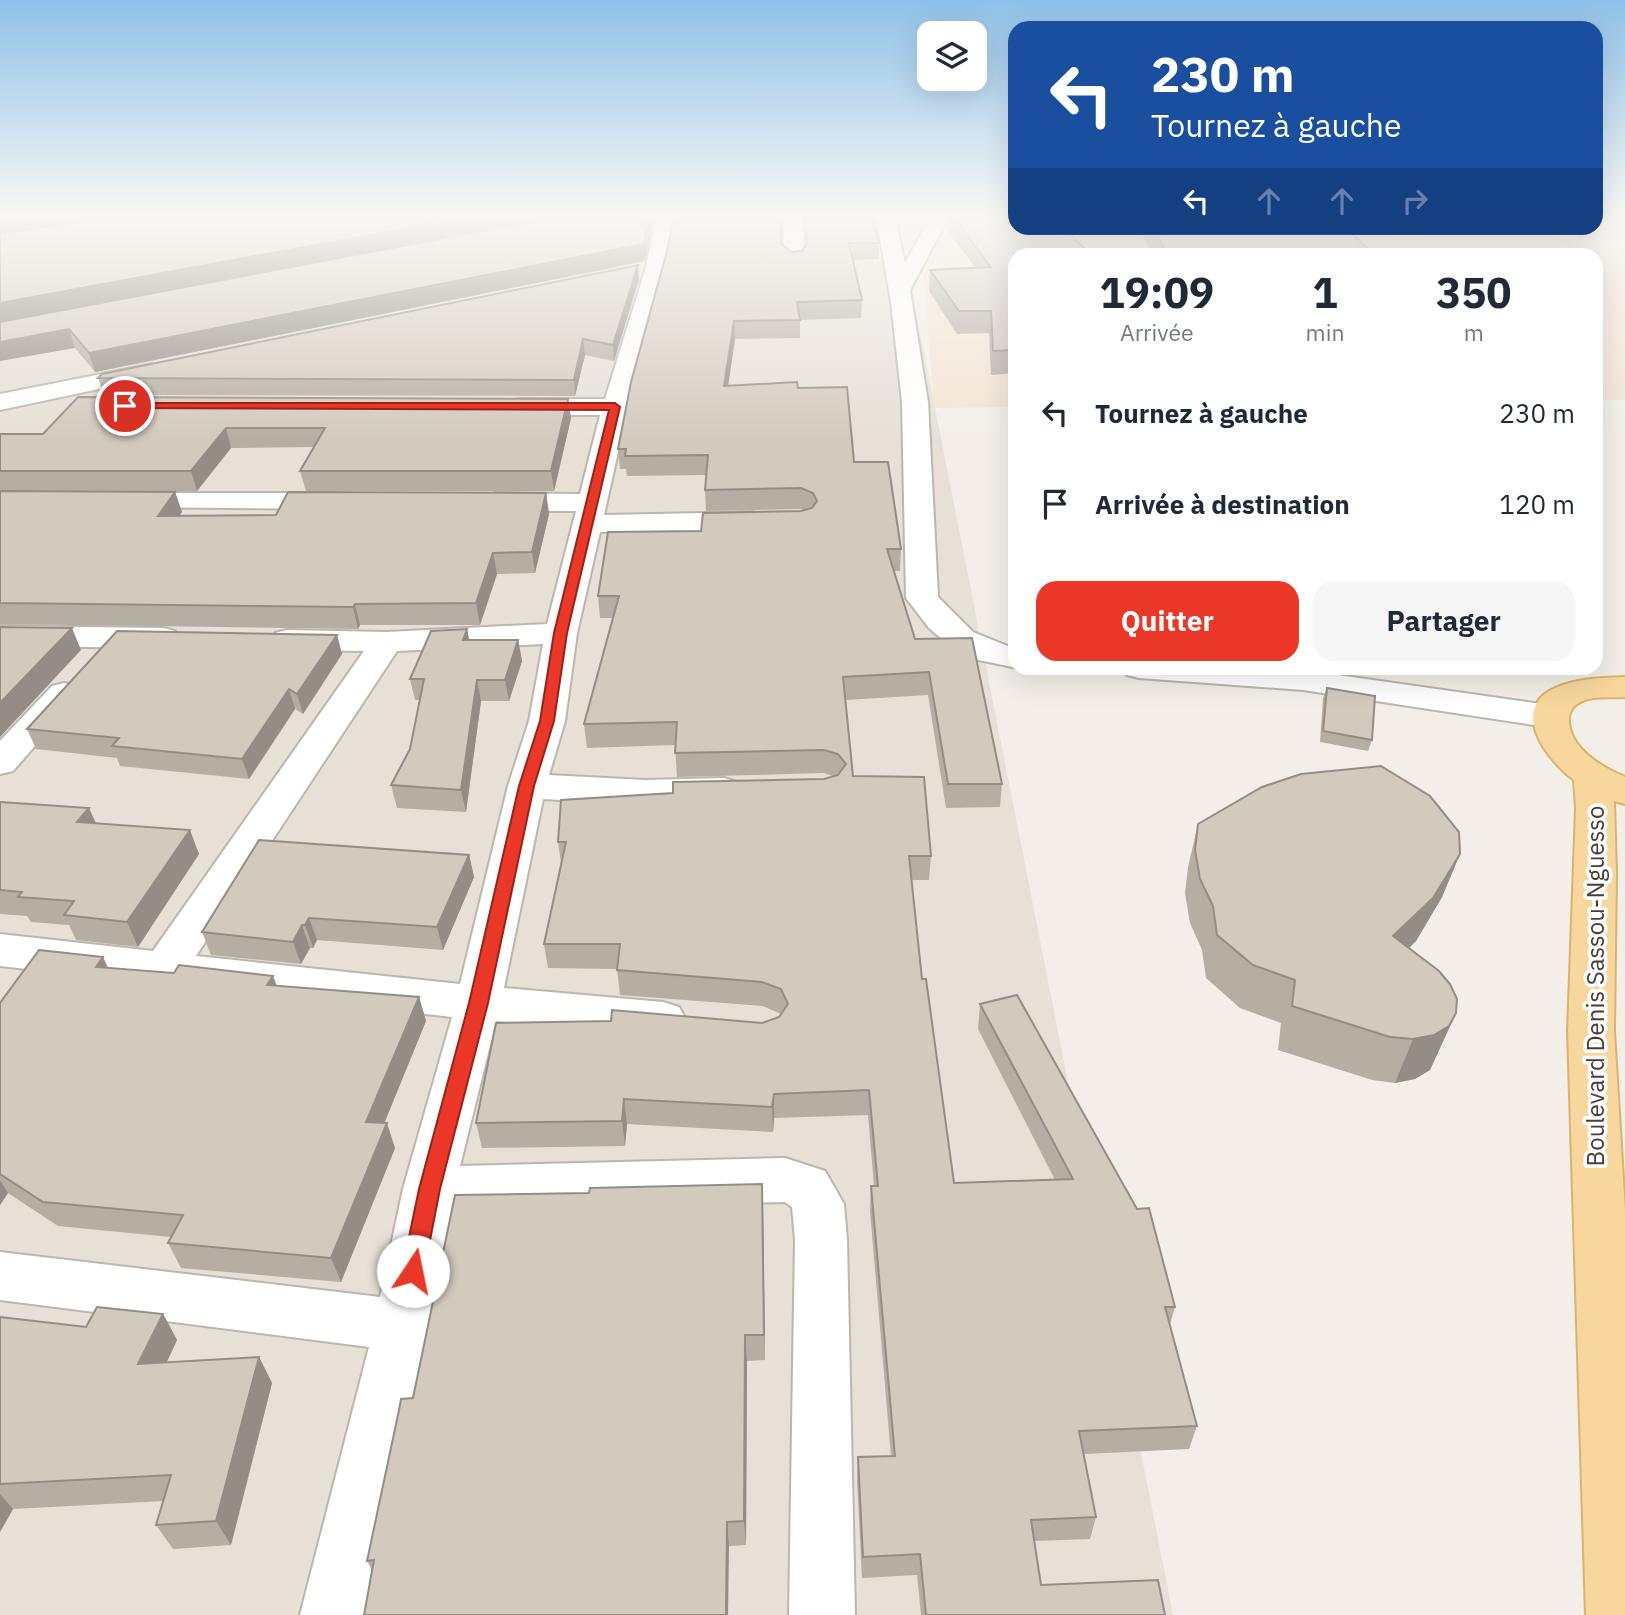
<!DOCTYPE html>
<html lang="fr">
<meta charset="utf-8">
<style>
:root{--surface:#fff;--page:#f6f6f7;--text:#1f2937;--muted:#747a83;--accent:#ea3727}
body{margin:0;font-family:"IBM Plex Sans",sans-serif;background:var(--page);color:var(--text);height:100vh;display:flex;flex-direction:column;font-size:26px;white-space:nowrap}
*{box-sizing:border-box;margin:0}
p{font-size:23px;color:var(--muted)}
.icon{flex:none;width:38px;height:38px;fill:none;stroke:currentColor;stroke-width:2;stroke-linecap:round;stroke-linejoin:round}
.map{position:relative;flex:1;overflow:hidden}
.side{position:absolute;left:1008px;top:248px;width:595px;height:427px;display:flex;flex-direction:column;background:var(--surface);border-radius:21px;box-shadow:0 7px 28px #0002}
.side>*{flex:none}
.guide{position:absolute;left:1008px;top:21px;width:595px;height:214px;border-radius:21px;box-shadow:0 7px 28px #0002;background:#1a4fa0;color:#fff;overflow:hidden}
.fabs{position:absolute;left:917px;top:21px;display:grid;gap:14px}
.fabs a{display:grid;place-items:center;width:70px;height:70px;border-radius:14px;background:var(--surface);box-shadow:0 7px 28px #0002;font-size:35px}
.pin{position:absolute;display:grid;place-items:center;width:60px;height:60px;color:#fff;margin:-30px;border:4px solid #fff;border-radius:50%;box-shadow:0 2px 7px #0007}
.me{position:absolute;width:77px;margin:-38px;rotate:11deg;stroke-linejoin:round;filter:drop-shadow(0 0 5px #0008)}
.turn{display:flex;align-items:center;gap:24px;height:147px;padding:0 28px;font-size:32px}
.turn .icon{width:91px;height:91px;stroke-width:2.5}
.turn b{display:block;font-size:49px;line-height:60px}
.lanes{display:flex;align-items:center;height:66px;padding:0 28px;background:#0003;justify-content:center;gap:35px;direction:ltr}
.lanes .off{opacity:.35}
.eta{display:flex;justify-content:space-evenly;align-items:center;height:119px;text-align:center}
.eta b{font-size:42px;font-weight:700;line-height:49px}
.cta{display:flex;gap:14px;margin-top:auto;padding:14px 28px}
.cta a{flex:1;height:80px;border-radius:21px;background:var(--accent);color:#fff;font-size:28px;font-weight:700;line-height:80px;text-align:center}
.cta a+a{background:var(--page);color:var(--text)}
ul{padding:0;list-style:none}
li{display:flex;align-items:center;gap:21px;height:91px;padding:0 28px}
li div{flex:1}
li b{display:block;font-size:26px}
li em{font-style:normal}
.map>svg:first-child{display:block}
.residential{fill:#e6e0d6}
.commercial{fill:#f3e4d4}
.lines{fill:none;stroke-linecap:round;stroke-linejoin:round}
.minor-casing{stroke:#bdb6ab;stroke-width:4}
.primary-casing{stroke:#dbb36d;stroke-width:4}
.minor{fill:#fff;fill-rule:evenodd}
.primary{fill:#f7d79d;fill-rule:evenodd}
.wall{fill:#b5aea3}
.shaded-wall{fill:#948d85}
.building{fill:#d3cabe;stroke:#948d85;stroke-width:2}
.route{fill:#ea3727;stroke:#982419;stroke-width:2}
.labels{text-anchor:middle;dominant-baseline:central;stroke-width:7;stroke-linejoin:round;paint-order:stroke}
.near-street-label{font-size:24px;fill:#453f37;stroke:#fff}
</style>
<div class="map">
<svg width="1625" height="1615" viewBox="0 0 1625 1615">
<rect width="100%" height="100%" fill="#f3efe8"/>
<path class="residential" d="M222 215H897L1173 1615H0V251Z"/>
<path class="commercial" d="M903 215H1015V228H1596V215H1625V400H1596V256H1015V407L934 408 924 279Z"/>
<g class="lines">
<defs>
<g id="minor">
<path d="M657 215H675L666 267 628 407 604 515 753 512 763 515 767 521 763 527 753 530 600 532 577 633 565 721 549 775 645 780 724 778 737 782 743 790 737 798C685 812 599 802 543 799L504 988 663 1002 679 1007 686 1019 679 1031 663 1036 496 1021 460 1166 785 1158 825 1171 844 1204 847 1240 855 1615H789L795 1240 792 1207 785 1202 451 1210 430 1325 366 1615H300L369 1347 0 1300V1252L380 1297 403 1189 452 1017 0 966V934L153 951 364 651 287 650 275 647 271 640 275 633 287 630 387 632 547 624 576 511H496L486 508 482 502 486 496 496 493 580 494 600 415H519L510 412 506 407 510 402 519 399H605L646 267ZM543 644 529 721 508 786 460 984 196 956 397 651Z"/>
<path d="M784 215H802L804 261 801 265 794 267 784 261Z"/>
<path d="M876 215H894L905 263 932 215H950L910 290 928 402 938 597 973 632 1015 649 1017 668 974 659 950 646 929 628 906 598 902 402 891 302Z"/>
<path d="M152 364 160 366 164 371 160 376 0 410V394Z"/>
<path d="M125 493H334L344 495 348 501 344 507 334 509 115 507 111 501 115 495Z"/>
<path d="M0 626 163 628 175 631 179 638 175 645 163 648 0 646Z"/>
<path d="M1122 668 1303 670 1548 705 1561 708 1566 716 1561 724 1548 727 1303 690 1139 678 1127 675Z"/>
<path d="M64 683 76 686 81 693 13 771 0 774V741L52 686Z"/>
</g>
<path id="primary" d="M1625 677V697C1610 698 1590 695 1577 704 1572 707 1570 712 1569 717 1567 747 1601 767 1625 777V804L1614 801 1616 872 1614 1031 1625 1211V1615H1586L1568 1031 1576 808 1574 780C1548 761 1508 709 1555 688 1578 678 1601 678 1625 677Z"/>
</defs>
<use href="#minor" class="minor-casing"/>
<use href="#primary" class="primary-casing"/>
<use href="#minor" class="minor"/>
<use href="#primary" class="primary"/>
</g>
<g class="wall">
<path d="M0 215H655L645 261 95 372 75 348Z"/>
<path d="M781 215V244L792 252 802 251 806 245 804 215H871L879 243V259L853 260 862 300 861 318 800 320V338L735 339 728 386 798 388 854 462 901 549 900 571H894L915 639 1002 784 1000 807 946 808 928 695 846 700 853 776 931 856 929 880H911L922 979 954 1183 1055 1180 978 1029 980 1004 1175 1307 1170 1324 1197 1426 1189 1449 1084 1454 1096 1517 1090 1539 1034 1541 1041 1585 1165 1615H921L917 1575 862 1578 857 1480 858 1457 891 1456 870 1211 871 1186H874L868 1115 774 1118 773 1132 627 1124 625 1146 482 1148 476 1123 779 1017 781 1014 763 1006 620 995 617 969 548 968 544 944 561 863 558 842 673 793 824 779 833 776 824 773 677 777 675 745 587 748 584 724 613 618H600L598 596 701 531 804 510 801 509 706 511 705 490 706 475 627 476 626 469H620L618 449 667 251Z"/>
<path d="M950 215H1015V373L991 375 989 333 957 334 929 291 930 270 975 267 949 233Z"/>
<path d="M1141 228H1346L1374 255 1154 256 1140 231Z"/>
<path d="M639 279 614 361 585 355 575 396 104 395 98 378Z"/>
<path d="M568 399 571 418 554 491H306L300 471 314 447 231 448 197 491H0V434H43Z"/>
<path d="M0 491 175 492 182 512 179 516 276 515 546 493 549 514 535 573 497 574 480 625H360L358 629 0 624Z"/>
<path d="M467 629 469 640H518L522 661 509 701H481L466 812 397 808 391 785 410 749 420 700H415L410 679Z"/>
<path d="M337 635 342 654 303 714 295 709 249 779 120 766 117 758 36 749 27 729Z"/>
<path d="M1327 688 1372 740 1368 751 1320 742 1323 698Z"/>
<path d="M0 802 96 824 199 854 138 947 76 940 69 925 31 922 27 916 0 914Z"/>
<path d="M1198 824 1460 854 1442 897 1416 941 1409 948 1456 1013 1430 1070 1415 1079 1395 1083 1372 1080 1278 1050 1281 1023 1240 1008 1206 978 1202 950 1190 923 1185 893 1188 867Z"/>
<path d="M469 855 474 877 443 950 317 940 313 948H310L301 964 211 955 202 932Z"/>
<path d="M103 957 108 968 277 986 419 997 426 1021 384 1123 395 1148 341 1282 181 1268 168 1243 171 1237 58 1226 8 1193 0 1205V1003Z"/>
<path d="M763 1211 765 1360 747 1361 746 1545 372 1570 367 1561Z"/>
<path d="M163 1314 177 1340 167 1362 259 1357 272 1383 231 1545 173 1549 156 1525 164 1501 13 1509 0 1532V1317L86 1327Z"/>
</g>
<g class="shaded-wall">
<path d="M16 215H122L0 234V217Z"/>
<path d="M478 215H565L0 322V303Z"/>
<path d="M650 215H655L645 261 95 372 89 353Z"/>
<path d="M638 265 639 279 614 361 613 345Z"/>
<path d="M734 321 735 339 725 406 724 386Z"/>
<path d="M69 329 75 348 0 361V342Z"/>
<path d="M583 339 585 355 575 396 574 380Z"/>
<path d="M568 399 571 418 554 491 551 471Z"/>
<path d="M226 428 231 448 197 491 191 471Z"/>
<path d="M175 492 182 512 165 536 158 516Z"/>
<path d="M546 493 549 514 535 573 532 552Z"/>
<path d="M493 553 497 574 480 625 476 603Z"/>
<path d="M355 604 360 625 358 629 353 607Z"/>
<path d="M72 628 81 650 0 737V703Z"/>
<path d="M467 629 471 650 463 640Z"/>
<path d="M337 635 342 654 303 714 297 694Z"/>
<path d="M518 640 522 661 509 701 505 680Z"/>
<path d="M477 680 481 701 466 812 461 790Z"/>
<path d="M289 689 295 709 249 779 242 759Z"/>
<path d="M89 808 100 832 77 822Z"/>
<path d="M190 830 199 854 138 947 127 922Z"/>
<path d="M1460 854 1442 897 1416 941 1376 979 1393 936Z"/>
<path d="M469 855 474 877 443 950 437 927Z"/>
<path d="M309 918 317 940 313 948 305 925Z"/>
<path d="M302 925 310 948 301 964 293 942Z"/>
<path d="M103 957 114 982 96 967Z"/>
<path d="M273 976 282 1000 267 985Z"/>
<path d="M419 997 426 1021 375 1146 366 1122Z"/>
<path d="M1456 1013 1430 1070 1415 1079 1395 1083 1413 1039Z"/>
<path d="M774 1094V1118L773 1132 772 1107Z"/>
<path d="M624 1099 627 1124 625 1146 622 1121Z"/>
<path d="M387 1123 395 1148 341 1282 331 1258Z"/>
<path d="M0 1180 8 1193 0 1205Z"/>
<path d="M762 1184 763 1211 765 1360 764 1335Z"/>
<path d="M163 1314 177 1340 154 1389 138 1364Z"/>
<path d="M745 1335 747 1361 746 1545 744 1521Z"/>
<path d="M259 1357 272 1383 231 1545 216 1521Z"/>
<path d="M0 1494 13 1509 0 1532Z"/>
<path d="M727 1522 729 1546 728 1615H726Z"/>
</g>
<g class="building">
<path d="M0 215H16L0 217Z"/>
<path d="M122 215H478L0 303V234Z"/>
<path d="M567 215H650L644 244 89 353 69 329 0 342V322Z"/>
<path d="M674 215H781V244L792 252 802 251 807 244 805 215H871L879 243H849L862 300 797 302 800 320 734 321 724 386 797 382 798 388 847 387 854 462H888L901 549H887L915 639 972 638 1002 784H948L929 672 843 677 853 776 924 777 931 856H909L922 979H926L954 1183 1073 1179 980 1004 1017 995 1137 1209 1149 1208 1175 1307H1165L1197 1426 1079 1431 1096 1517 1031 1520 1041 1585 1158 1580 1165 1615H926L920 1554 863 1557 858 1457 895 1456 871 1186H878L869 1090 774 1094 772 1107 624 1099 622 1121 476 1123 496 1023 611 1021 612 1010 762 1023 779 1017 788 1004 781 989 762 982 617 970 620 944H544L566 842H558L561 800 673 793V782L824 779 838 775 846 764 838 754 824 750 675 753 677 722 584 724 619 596H598L608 532 701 531 703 513 801 511 812 508 817 501 813 493 801 488 705 490 708 455 625 456 626 449H618L631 382 667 251Z"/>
<path d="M952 215H1015V228H1064L1092 256H1015V350L993 351 991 311H959L930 270 991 267Z"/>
<path d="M1153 228H1346L1376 256H1154L1166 251Z"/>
<path d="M638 265 613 345 583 339 574 380 98 378 102 374Z"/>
<path d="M78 397 568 399 551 471H300L325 428H226L191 471H0V434H43Z"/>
<path d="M0 491 175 492 158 516 276 515 288 492 546 493 532 552 493 553 476 603 355 604 353 607 0 603Z"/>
<path d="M0 627 72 628 0 703Z"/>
<path d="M467 629 463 640H518L505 680H477L461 790 391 785 410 749 424 679H410L431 631Z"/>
<path d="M117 631 337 635 297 694 289 689 242 759 112 746 119 738 27 729Z"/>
<path d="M1327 688 1375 696 1372 740 1323 731Z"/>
<path d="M1381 766 1430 796 1459 832 1460 854 1433 898 1393 936 1439 971 1450 984 1457 999 1456 1013 1449 1026 1434 1035 1413 1039 1390 1037 1292 1006 1295 980 1253 965 1217 935 1213 906 1200 879 1195 850 1198 824 1262 787 1301 774Z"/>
<path d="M0 802 89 808 77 822 190 830 127 922 64 915 74 901 18 897 22 892 0 890Z"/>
<path d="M259 840 469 855 437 927 309 918 305 925H302L293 942 202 932Z"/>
<path d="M39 950 103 957 96 967 174 973 179 965 273 976 267 985 419 997 366 1122 387 1123 331 1258 168 1243 183 1215 43 1202 0 1174V1003Z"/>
<path d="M762 1184 764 1335H745L744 1521 727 1522 726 1615H364L374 1560 367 1561 399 1410 401 1399 413 1398 455 1195 589 1193 590 1188Z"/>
<path d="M97 1307 163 1314 138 1364 259 1357 216 1521 156 1525 171 1475 0 1484V1317L86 1327Z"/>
</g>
<linearGradient id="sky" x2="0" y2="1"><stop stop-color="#8ec1e9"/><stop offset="0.49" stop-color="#faf8f5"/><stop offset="1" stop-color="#faf8f5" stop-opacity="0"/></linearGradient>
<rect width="1625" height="441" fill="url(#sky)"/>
<path class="route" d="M125 403H615L620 407 567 633 554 721 534 786 488 1003 440 1189 424 1271 421 1278 413 1281 405 1278 402 1271 419 1189 469 1003 519 786 540 721 554 633 609 410 122 408V404Z"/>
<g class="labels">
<g class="near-street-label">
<text transform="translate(1595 986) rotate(-90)">Boulevard Denis Sassou-Nguesso</text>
</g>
</g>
</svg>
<div class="fabs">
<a><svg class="icon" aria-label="layers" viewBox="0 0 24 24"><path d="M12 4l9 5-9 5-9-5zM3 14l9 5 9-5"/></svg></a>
</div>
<div class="pin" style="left:125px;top:406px;background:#d93025"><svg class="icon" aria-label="arrive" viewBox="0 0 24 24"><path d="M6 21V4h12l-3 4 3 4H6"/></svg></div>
<svg class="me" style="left:413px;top:1271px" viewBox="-20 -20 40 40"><circle r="19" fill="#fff"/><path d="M0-13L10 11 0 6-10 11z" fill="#ea3727"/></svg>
<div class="guide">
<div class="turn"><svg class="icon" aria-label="left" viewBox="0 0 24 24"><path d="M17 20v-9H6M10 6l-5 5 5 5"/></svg><div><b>230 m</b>Tournez à gauche</div></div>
<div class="lanes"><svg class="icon" aria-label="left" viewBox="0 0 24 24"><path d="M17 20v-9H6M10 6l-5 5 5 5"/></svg><svg class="icon off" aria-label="ahead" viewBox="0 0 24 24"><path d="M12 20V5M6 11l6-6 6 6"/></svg><svg class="icon off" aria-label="ahead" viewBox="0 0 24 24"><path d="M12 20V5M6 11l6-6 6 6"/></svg><svg class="icon off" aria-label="right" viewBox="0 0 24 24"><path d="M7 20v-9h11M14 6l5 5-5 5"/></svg></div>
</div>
<section class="side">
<div class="eta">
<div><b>19:09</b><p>Arrivée</p></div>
<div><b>1</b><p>min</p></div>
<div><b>350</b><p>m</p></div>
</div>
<ul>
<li><svg class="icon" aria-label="left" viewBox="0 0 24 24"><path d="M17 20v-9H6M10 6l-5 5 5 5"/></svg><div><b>Tournez à gauche</b></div><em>230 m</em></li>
<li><svg class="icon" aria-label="arrive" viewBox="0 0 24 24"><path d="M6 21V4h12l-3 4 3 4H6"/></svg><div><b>Arrivée à destination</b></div><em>120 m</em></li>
</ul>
<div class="cta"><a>Quitter</a><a>Partager</a></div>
</section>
</div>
